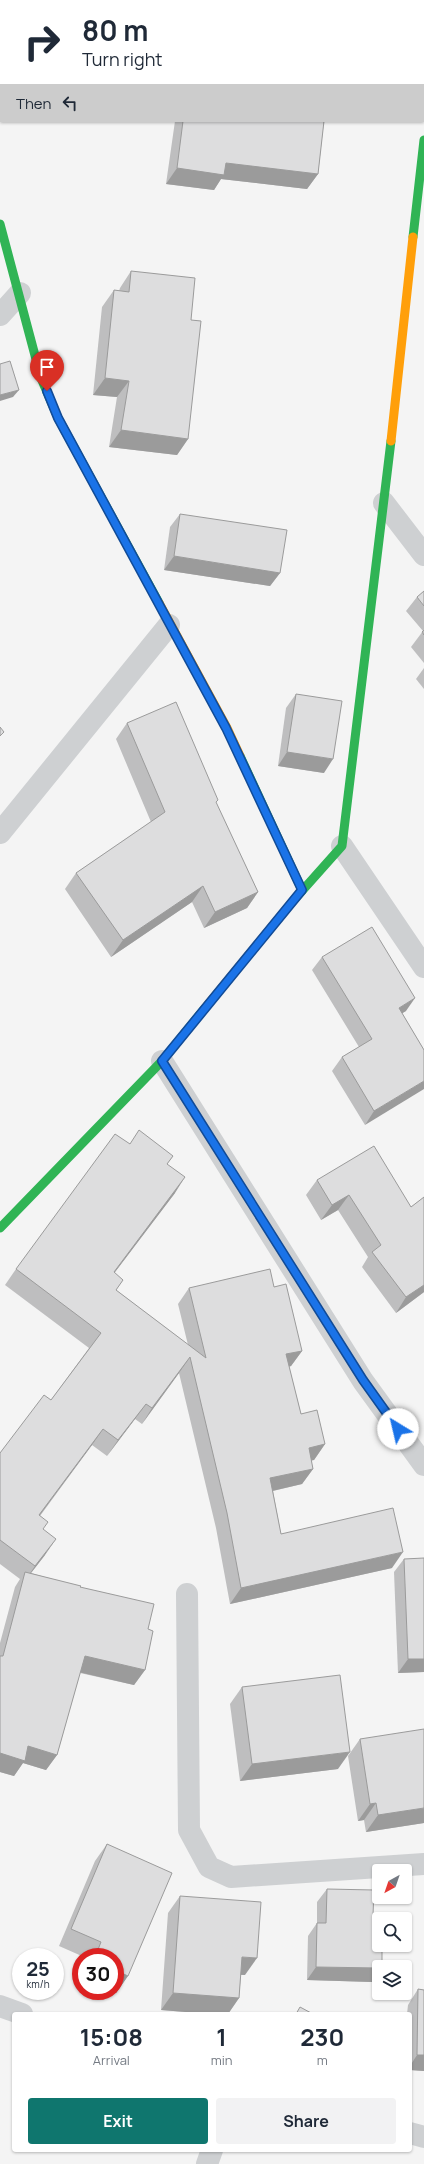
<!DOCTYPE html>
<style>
:root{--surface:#fff;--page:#f2f2f3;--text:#1f2937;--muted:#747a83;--accent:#0f766e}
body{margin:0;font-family:Manrope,sans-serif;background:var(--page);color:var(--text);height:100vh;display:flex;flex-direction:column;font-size:15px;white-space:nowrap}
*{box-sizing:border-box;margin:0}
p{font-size:13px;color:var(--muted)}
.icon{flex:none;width:22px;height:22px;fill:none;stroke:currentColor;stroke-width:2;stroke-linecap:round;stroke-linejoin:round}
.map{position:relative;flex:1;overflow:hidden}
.details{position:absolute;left:12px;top:2012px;width:400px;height:140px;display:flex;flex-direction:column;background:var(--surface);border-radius:4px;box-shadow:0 1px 3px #0004}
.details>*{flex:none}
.hud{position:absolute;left:0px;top:0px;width:424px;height:122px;box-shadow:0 1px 3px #0004;background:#fff;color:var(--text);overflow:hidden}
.needle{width:26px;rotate:220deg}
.fabs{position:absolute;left:372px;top:1864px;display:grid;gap:8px}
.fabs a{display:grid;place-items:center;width:40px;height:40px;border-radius:4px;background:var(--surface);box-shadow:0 1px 3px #0004;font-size:20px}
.speed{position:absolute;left:12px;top:1948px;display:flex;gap:8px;font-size:20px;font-weight:700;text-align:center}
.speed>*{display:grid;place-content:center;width:52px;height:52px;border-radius:50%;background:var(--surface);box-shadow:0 1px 3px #0004;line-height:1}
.speed small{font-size:10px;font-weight:400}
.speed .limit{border:6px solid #d22;background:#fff;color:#111}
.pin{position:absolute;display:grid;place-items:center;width:34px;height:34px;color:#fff;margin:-41px -17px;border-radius:50% 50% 50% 0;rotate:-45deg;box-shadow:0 0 4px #0007}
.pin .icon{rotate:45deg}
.me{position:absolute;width:44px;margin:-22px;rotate:324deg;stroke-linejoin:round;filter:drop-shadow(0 0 3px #0008)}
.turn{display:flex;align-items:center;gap:14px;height:84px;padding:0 16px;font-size:18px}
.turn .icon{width:52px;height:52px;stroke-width:2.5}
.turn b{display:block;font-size:28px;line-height:34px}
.then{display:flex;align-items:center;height:38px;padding:0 16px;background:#0003;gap:8px;font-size:15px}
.eta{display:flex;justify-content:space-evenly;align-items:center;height:68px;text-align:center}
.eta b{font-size:24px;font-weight:700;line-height:28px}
.primary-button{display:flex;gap:8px;margin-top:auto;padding:8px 16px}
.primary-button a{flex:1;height:46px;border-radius:4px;background:var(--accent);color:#fff;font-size:16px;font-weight:700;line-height:46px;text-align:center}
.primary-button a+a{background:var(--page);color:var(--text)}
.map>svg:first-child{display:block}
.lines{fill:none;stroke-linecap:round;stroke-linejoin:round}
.street{stroke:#ced0d2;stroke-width:22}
.fast{stroke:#30b455;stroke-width:9}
.slow{stroke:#ff9f0a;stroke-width:9}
.wall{fill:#bebebf}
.shaded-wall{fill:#9b9b9b}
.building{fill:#ddddde;stroke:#9b9b9b}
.route-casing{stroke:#114b97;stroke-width:10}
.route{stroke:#1a73e8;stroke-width:7}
</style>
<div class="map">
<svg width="424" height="2164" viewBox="0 0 424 2164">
<rect width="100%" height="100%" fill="#f4f4f4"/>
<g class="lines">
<g class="street">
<path d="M0 76H1"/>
<path d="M0 315 20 293"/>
<path d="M384 503 424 555"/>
<path d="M0 833 169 625"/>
<path d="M342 846 424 967"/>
<path d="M162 1061 363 1381 424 1465"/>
<path d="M187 1594 189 1830 209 1867 231 1877 424 1864"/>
<path d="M0 2006 22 2014"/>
<path d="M410 2133 424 2137"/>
<path d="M207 2164 212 2150"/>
</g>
<g class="fast">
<path d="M0 224 41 378 58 418 159 603"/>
<path d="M413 237 424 140"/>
<path d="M240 756 302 890"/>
<path d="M293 901 342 846 391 441"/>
<path d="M0 1228 162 1061 205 1008"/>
</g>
<g class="slow">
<path d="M391 441 413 237"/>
<path d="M159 603 227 728 240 756"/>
<path d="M205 1008 293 901"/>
</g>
</g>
<g class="wall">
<path d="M72 0H271L293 1H72Z"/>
<path d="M175 121H324L318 174 307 189 221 179 214 190 166 184Z"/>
<path d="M131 271 191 320 188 439 177 455 109 447 117 397 93 395 102 307 114 290 119 291 120 288Z"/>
<path d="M180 514 280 573 270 586 164 570 170 527Z"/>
<path d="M424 591V663L411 647 423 631 406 611 417 597Z"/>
<path d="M424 668V689L416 679Z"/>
<path d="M296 694 324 773 278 766 286 708Z"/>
<path d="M127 723 216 803 258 892 247 908 204 928 192 902 111 957 65 889 76 873 151 822 116 739Z"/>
<path d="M322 957 406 1011 402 1013 424 1050 365 1125 332 1071 342 1057 359 1047 312 970Z"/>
<path d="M130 1144 173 1156 167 1164 175 1193 114 1273 123 1280 116 1290 188 1345 178 1304 189 1288 274 1287 302 1351 291 1366 289 1367 301 1414 325 1444 314 1460H311L313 1469 302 1484 273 1491 281 1534 392 1568 230 1604 216 1528 179 1373 142 1424 135 1419 107 1456 92 1445 40 1516 43 1530 45 1555 31 1573 80 1587 148 1629 145 1670 134 1685 80 1673 57 1755 46 1770 23 1763 14 1776 0 1772V1643L15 1587 20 1579 0 1564V1453L51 1400 89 1348 5 1285 16 1269Z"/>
<path d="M317 1180 411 1207 424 1197V1292L396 1313 362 1267 368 1257 338 1210 321 1220 306 1195Z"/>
<path d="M404 1559 424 1672 398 1673 394 1572Z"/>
<path d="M242 1687 338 1769 240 1781 230 1704Z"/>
<path d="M360 1739 424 1823 366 1832 364 1820 358 1821 348 1756Z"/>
<path d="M107 1844 128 1976 116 1993 115 1957H84L59 1946 95 1861Z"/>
<path d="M327 1889 379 1967V1972L372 1982 307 1980 308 1936 317 1923V1902Z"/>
<path d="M180 1896 245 1975H241L239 1998 228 2014H211L161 2010 168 1913Z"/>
<path d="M418 1989 424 1990V2071L410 2070V2014H407L408 2005Z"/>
</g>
<g class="shaded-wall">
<path d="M226 163 318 174 307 189 221 179 214 190 166 184 177 168Z"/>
<path d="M105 378 129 381 117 397 93 395Z"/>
<path d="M19 390 13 397 0 401V395Z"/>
<path d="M121 430 188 439 177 455 109 447Z"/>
<path d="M174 556 280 573 270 586 164 570Z"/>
<path d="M287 752 333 759 324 773 278 766Z"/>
<path d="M203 886 192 902 111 957 123 940Z"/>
<path d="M258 892 247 908 204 928 215 912Z"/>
<path d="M415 998 406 1011 389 1021 399 1008Z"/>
<path d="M424 1081V1089L365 1125 374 1111Z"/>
<path d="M185 1177 175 1193 103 1288 114 1272Z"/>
<path d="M349 1195 338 1210 321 1220 332 1205Z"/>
<path d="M424 1285V1292L396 1313 406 1297Z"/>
<path d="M302 1351 291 1366 275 1370 286 1354Z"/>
<path d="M190 1357 179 1373 142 1424 152 1408Z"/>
<path d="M146 1404 135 1419 107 1456 118 1440Z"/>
<path d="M103 1429 92 1445 28 1531 39 1515Z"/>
<path d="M325 1444 314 1460 298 1464 309 1448Z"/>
<path d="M313 1469 302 1484 259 1494 270 1478Z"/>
<path d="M56 1539 45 1555 24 1582 35 1566Z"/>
<path d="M403 1552 392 1568 230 1604 241 1588Z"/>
<path d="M85 1656 145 1670 134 1685 74 1671Z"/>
<path d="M408 1659H424V1672L398 1673Z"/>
<path d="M28 1746 57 1755 46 1770 23 1763 14 1776 0 1772V1753Z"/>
<path d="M350 1752 338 1769 240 1781 252 1764Z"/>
<path d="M376 1803 364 1820 358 1821 370 1804Z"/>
<path d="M424 1808V1823L366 1832 378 1815Z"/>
<path d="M242 1957 257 1958 245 1975 230 1974Z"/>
<path d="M316 1967 379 1968V1972L372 1982 307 1980Z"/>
<path d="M115 1970 128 1976 116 1993 112 1991H115Z"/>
<path d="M173 1993 239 1998 228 2014H211L161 2010Z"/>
<path d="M417 2055H424V2071L410 2070V2066Z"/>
</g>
<g class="building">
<path d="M82 0H271L293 1H82Z"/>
<path d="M183 121H324L318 174 226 163 224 175 177 168Z"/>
<path d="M131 271 195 278 191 320 201 321 188 439 121 430 129 381 105 378 114 290 129 292Z"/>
<path d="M10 361 19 390 0 395V364Z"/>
<path d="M180 514 287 530 280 573 174 556Z"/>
<path d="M424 591V606L417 597Z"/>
<path d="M424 630V635L422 632Z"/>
<path d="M296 694 342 701 333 759 287 752Z"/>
<path d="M176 702 218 800 216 802 258 892 215 912 203 886 123 940 76 873 165 812 127 723Z"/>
<path d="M0 727 4 732 0 736Z"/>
<path d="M372 927 415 998 399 1008 424 1050V1081L374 1111 342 1057 372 1039 322 957Z"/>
<path d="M139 1130 173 1156 167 1164 185 1177 114 1272 123 1280 116 1290 206 1358 189 1288 270 1269 274 1287 286 1284 302 1351 286 1354 301 1414 317 1410 325 1444 309 1448 313 1469 270 1478 281 1534 393 1508 403 1552 241 1588 227 1513 190 1357 152 1408 146 1404 118 1440 103 1429 39 1515 48 1522 43 1529 56 1539 35 1566 0 1540V1453L44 1395 51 1400 101 1333 16 1269 115 1134 130 1144Z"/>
<path d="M374 1146 411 1207 424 1197V1285L406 1297 372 1252 381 1245 349 1195 332 1205 317 1180Z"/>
<path d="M424 1558V1659H408L404 1559Z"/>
<path d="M25 1572 81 1586 80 1587 154 1604 148 1629 153 1631 145 1670 85 1656 57 1755 28 1746 25 1761 0 1753V1656H3Z"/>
<path d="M340 1675 350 1752 252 1764 242 1687Z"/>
<path d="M424 1729V1808L378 1815 376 1803 370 1804 360 1739Z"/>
<path d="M107 1844 172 1873 128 1976 115 1970V1957H95L101 1942 71 1929Z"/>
<path d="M327 1889 374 1890 373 1915H382V1919H379V1945H382V1967H379V1968L316 1967 317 1923H326Z"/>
<path d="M180 1896 261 1902 257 1958 242 1957 239 1998 173 1993Z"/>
<path d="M418 1989 424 1990V2055H417Z"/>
<path d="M300 2007 313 2014H296Z"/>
</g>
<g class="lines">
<defs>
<path id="route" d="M47 391 58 418 226 728 302 890 162 1061 363 1380 398 1429"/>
</defs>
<use href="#route" class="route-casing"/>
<use href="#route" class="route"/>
</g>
</svg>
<div class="fabs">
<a><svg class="needle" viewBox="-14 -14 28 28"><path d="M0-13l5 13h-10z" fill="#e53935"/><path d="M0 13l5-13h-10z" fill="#747a83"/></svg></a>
<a><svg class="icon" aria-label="search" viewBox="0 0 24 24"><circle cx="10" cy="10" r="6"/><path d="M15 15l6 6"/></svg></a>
<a><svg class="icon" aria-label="layers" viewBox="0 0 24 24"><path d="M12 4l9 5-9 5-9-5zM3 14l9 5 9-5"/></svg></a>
</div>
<div class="speed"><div>25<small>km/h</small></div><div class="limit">30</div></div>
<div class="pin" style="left:47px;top:391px;background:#d93025"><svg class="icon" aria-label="arrive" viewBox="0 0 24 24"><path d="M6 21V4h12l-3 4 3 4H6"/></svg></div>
<svg class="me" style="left:398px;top:1429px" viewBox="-20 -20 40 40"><circle r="19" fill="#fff"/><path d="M0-13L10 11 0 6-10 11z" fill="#1a73e8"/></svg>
<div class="hud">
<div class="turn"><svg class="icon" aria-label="right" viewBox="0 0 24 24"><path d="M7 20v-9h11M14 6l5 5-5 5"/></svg><div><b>80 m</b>Turn right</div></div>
<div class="then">Then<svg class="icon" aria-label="left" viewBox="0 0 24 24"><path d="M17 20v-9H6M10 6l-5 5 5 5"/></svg></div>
</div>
<section class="details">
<div class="eta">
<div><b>15:08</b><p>Arrival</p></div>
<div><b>1</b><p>min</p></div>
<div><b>230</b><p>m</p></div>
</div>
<div class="primary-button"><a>Exit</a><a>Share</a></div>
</section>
</div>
